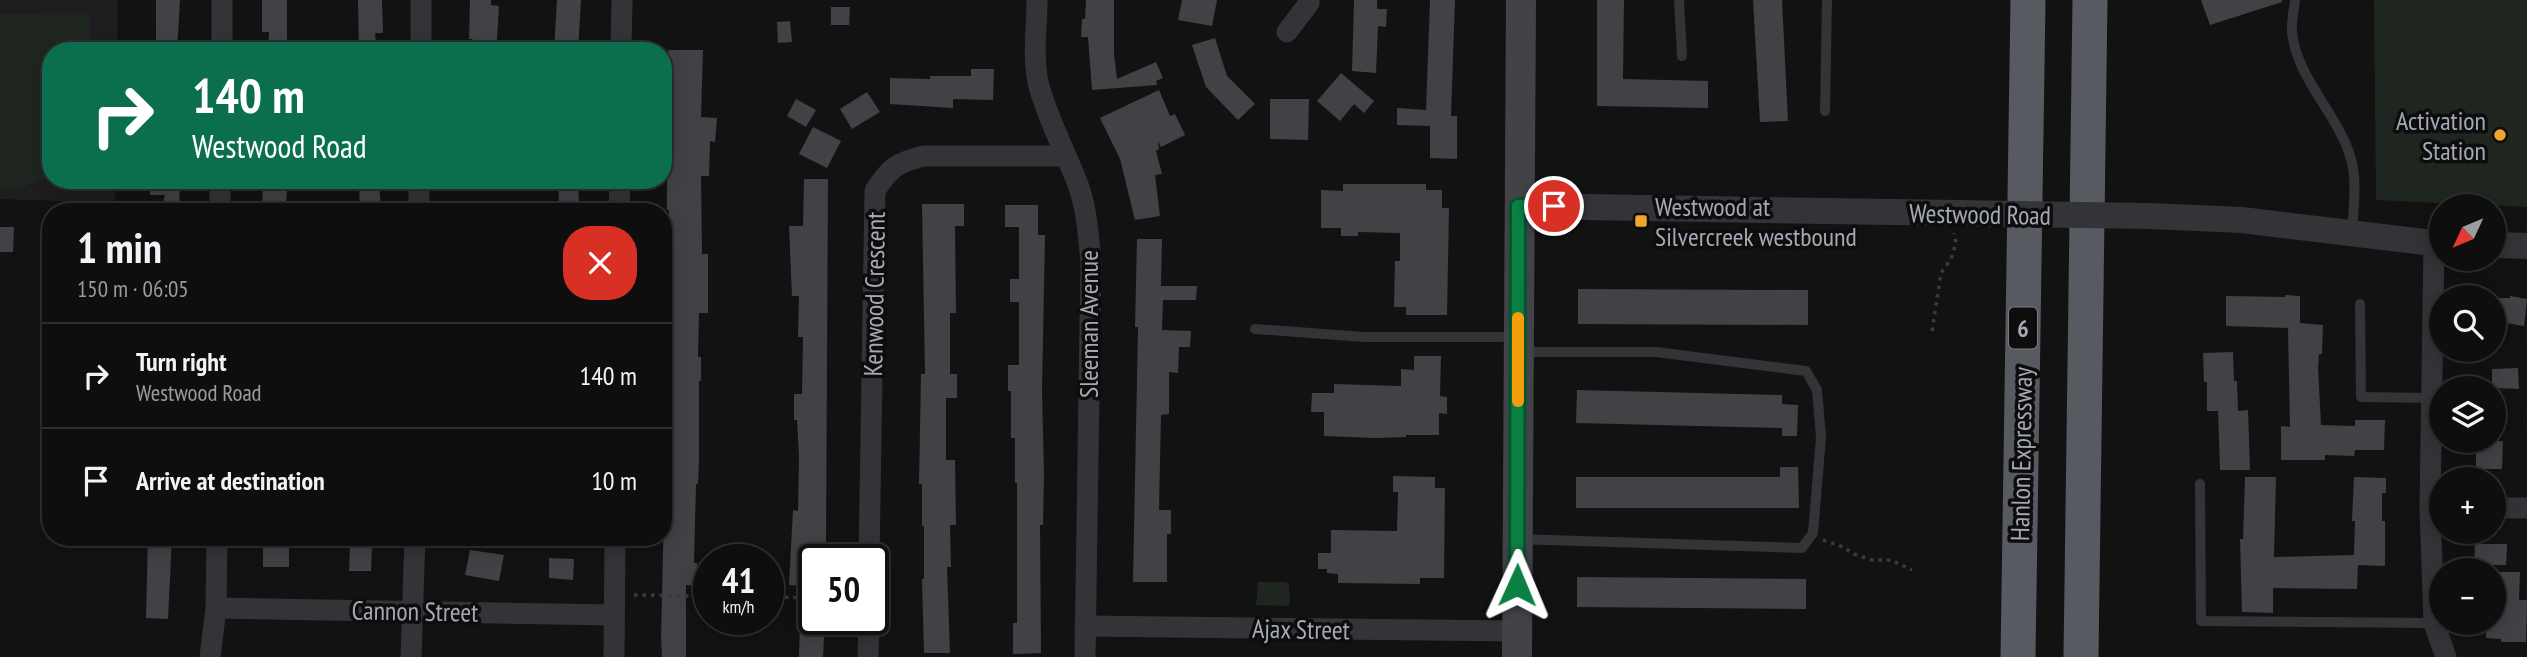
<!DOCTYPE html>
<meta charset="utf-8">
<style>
:root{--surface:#0e0e0e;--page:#171717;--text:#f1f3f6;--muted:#9b9c9e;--line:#2e2e2e}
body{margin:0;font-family:"PT Sans Narrow",sans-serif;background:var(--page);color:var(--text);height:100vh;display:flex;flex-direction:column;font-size:26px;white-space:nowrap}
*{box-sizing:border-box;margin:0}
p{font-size:23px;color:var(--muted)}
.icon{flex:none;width:38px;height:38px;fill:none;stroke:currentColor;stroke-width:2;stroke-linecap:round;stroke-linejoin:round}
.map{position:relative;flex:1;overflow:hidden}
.details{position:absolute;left:42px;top:203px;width:630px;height:343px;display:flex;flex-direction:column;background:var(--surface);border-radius:28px;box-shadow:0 4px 18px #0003,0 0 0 2px var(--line)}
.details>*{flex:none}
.guide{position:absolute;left:42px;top:42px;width:630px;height:147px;border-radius:28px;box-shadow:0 4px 18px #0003,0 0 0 2px var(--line);background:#0b6e4f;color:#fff;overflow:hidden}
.needle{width:46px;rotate:226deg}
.buttons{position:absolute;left:2429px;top:194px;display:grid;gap:14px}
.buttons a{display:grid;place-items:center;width:77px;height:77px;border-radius:50%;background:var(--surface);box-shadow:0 4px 18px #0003,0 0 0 2px var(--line);font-size:35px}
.speed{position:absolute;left:693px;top:544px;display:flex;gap:14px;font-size:35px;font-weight:700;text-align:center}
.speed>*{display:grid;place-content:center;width:91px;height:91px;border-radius:50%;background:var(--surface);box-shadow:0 4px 18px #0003,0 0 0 2px var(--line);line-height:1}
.speed small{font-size:18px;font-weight:400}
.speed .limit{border:4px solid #111;border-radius:10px;background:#fff;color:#111}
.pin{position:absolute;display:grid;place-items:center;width:60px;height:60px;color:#fff;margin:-30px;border:4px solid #fff;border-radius:50%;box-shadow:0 2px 7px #0007}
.me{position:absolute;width:77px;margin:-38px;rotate:1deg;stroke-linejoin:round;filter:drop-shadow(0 0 5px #0008)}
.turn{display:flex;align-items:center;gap:24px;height:147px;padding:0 35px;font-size:32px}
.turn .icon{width:91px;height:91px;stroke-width:2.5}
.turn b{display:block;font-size:49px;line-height:60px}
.round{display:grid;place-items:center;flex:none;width:74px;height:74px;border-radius:28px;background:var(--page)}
.headline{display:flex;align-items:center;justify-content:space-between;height:119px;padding:0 35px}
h1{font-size:42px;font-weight:600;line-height:52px}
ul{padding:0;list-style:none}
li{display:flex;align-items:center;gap:21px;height:105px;padding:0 35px;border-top:2px solid var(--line)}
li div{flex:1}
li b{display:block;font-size:26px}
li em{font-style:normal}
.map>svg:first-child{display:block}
.built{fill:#1e1e20}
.green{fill:#1e261f}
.building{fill:#414246}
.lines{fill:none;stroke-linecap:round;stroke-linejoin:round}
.path{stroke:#393b3f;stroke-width:3.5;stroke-dasharray:3.5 5;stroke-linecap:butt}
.service{stroke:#333438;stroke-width:10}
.minor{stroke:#333438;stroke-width:21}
.tertiary{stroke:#333438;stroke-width:26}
.secondary{stroke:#414348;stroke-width:30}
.trunk{stroke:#575a60;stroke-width:35}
.tertiary-bridge{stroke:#333438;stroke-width:26}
.route-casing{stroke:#07532c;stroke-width:18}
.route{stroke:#0b8043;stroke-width:12}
.slow{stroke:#f59e0b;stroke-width:12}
.poi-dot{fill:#eda630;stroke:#0d0d0e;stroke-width:2.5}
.labels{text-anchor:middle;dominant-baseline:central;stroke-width:7;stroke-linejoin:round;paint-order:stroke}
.shield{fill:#0d0d0e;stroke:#777a82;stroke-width:2}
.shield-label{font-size:24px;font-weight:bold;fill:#a4a9b4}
.poi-label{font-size:26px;fill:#a4a9b4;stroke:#0d0d0e;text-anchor:end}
.street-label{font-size:26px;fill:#a4a9b4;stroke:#0d0d0e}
</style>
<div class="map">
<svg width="2527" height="657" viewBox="0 0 2527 657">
<rect width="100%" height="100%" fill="#121213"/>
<path class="built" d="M0 0H118L117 51H51V180H115V203L0 199Z"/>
<g class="green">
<path d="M2374 0H2527V207L2376 200Z"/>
<path d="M0 14 90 15 91 51H51V175L24 187 0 190Z"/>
<path d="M1258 582H1286L1289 585 1290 603 1288 606 1256 605Z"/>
</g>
<g class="building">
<path d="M156 0H180L177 51H156Z"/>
<path d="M262 0H287V51H268L269 32H262Z"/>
<path d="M358 0H382L383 33H375L377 51H359Z"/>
<path d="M470 0H491V5L499 6 497 40H491L493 51H474L472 39H469Z"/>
<path d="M557 0H581L578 51H554Z"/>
<path d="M1086 0H1114V54L1117 79 1156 62 1163 78 1156 81 1157 85 1092 90 1088 37H1081L1082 19H1085Z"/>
<path d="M1182 0H1217L1212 26 1178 20Z"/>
<path d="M1354 0H1377V9H1387L1386 27 1378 26 1376 73 1352 71Z"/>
<path d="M1430 0H1455L1451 116H1457V159L1430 158V126L1397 125V108L1426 110Z"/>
<path d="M1597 0H1624L1623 79 1708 81V108L1597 106Z"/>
<path d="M1753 0H1782L1788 121 1760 122Z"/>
<path d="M2201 0H2282V2L2210 25Z"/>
<path d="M831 7H850L849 25H831Z"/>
<path d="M790 21 792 42 778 43 777 22Z"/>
<path d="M1215 38 1227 76 1255 104 1238 120 1206 87 1192 45Z"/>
<path d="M668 50H703L701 117 717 118 715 142 710 141 709 176H701L702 254H708V313H699L698 357H701V381H699V460L698 484H696L694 563H697V586L686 585V657H662L661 639 667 381H665L664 347 665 253 669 254V210H667V175H665L666 115H671Z"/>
<path d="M971 69H994L993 100 953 99V108L890 104V78L930 79V76H971Z"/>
<path d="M1341 73 1374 101 1364 113 1354 104 1340 121 1317 101Z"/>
<path d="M1159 90 1170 116 1175 114 1185 135 1161 147 1158 141 1159 149 1156 151 1162 174 1155 175 1160 216 1135 220 1120 159 1100 118Z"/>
<path d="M867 92 880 112 852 129 840 109Z"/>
<path d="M796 99 816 110 806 127 787 116Z"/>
<path d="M1270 99H1309L1308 140 1270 139Z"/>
<path d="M813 127 841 141 827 168 799 154Z"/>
<path d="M804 179H828L826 544 814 543V620H825L823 657H799L801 586 789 585 793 510 798 511 799 456 797 420H794V394H802L803 337H798L799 296H792L789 226H803Z"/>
<path d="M150 180H180L179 212H161L165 195H150Z"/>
<path d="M263 180H288L285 212H262Z"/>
<path d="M578 181 579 202 559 203 558 182Z"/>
<path d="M379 184 381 208 360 209 359 185Z"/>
<path d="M1343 184H1426V190H1442V208H1449L1447 315H1406V307H1394L1395 261H1400V233L1358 232V236H1341V228H1321V190L1343 191Z"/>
<path d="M922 204H964V226H955L956 313H950V374H957V398H946V460H955L956 525H950L951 567H947L950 653H924L922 579H924V526H922V484H919L921 374H925Z"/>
<path d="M1005 205H1038V235H1045L1042 391 1044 474 1043 525H1040L1041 653 1013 654V623H1017V483H1015V438H1011V391H1008V365H1019V302H1010V279H1019V227H1005Z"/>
<path d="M0 227H14L13 252H0Z"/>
<path d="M1137 239H1162L1161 286H1197L1196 300H1163L1162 330 1191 331 1190 347H1179L1178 373 1169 372V414L1161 415 1159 510H1171V534H1167V582H1133L1138 327H1135Z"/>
<path d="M1578 289 1808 290V325L1578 324Z"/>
<path d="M2285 295 2300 296V323L2323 325 2322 354H2319L2318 368 2321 425 2355 426V420H2385L2384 450H2355L2354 456 2325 455V460H2281V426L2290 427 2288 328 2226 326V296L2285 297Z"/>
<path d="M2510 296 2527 299 2524 326 2494 321V298H2510Z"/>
<path d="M2233 352 2234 381H2237L2238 411 2248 410 2250 470H2220L2218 411H2207V382H2204L2203 353Z"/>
<path d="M1414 356H1441L1440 396 1447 397V414L1439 413V435H1406V437L1376 438 1324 436V412H1311L1312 393H1334V384L1401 386V369L1414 370Z"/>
<path d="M2518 368 2519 389 2492 388V369Z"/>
<path d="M1577 390 1782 395V404L1798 405 1797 436H1782V428L1576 423Z"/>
<path d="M2485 441H2503L2502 469H2476V448L2485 449Z"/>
<path d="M1780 467H1798L1799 508H1576V477H1780Z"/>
<path d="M1393 476 1435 477V488H1445L1444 578H1420V584L1338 583V574L1327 573V569H1318V553H1331V530L1397 531 1398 492H1393Z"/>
<path d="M2245 477H2276L2274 557 2354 555 2355 521H2352L2354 477 2386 478V493H2382V521H2385V566L2358 565 2357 589 2273 588V613L2242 612 2240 539H2243Z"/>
<path d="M148 537H172L168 619 146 618Z"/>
<rect x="263" y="537" width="26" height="30"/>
<path d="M2475 544H2507L2506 565H2474Z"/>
<path d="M350 546 372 547 371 571H349Z"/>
<path d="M470 550 504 555 499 581 465 575Z"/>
<path d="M549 558 574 559 573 580 549 578Z"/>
<path d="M2494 572H2520L2519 600H2527L2526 642H2501V639L2486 638V623H2494Z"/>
<path d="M1577 577 1806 579V609L1577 607Z"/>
</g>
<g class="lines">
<g class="path">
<path d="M1932 331 1941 273 1951 259 1956 243 1954 233"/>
<path d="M1823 540 1843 547 1854 554 1872 560H1891L1912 570"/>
<path d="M634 595 709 596"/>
<path d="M768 597 814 598"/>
</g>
<g class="service">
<path d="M1679 0 1682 56"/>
<path d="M2295 0C2294 10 2291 22 2292 32 2297 81 2341 116 2352 163 2357 186 2353 210 2352 233"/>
<path d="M1825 111 1827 0"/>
<path d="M2360 304 2361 397 2430 398"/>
<path d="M1255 329 1364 337H1518"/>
<path d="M2200 484 2201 621 2434 623"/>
<path d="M1520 539 1802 548 1813 533 1821 437 1817 390 1806 371 1656 352H1520"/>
</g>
<g class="minor">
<path d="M1037 0C1037 28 1032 59 1039 86 1048 120 1065 150 1077 182 1087 207 1088 234 1091 261L1085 657"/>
<path d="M1287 32 1309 3V0"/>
<path d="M222 51V0"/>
<path d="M421 51V0"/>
<path d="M621 51 622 0"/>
<path d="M220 212V180"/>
<path d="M419 212V180"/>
<path d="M619 212 620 180"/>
<path d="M2434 243 2430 508 2434 623 2446 657"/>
<path d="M2494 508H2527"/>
<path d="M869 560 875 191C889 168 898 162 924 156H1066"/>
<path d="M216 608 614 615"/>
<path d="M1085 626 1517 631"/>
<path d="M210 657 216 608 217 537"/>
<path d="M411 657 415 537"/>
<path d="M614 657 615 537"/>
<path d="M868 657 869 620"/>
</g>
<g class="tertiary">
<path d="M1518 206 1959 213"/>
<path d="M2150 216 2242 220 2441 244"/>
<path d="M2494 245 2527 246"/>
</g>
<path class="secondary" d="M1517 657 1521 0"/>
<g class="trunk">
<path d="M2018 657 2028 0"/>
<path d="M2081 657 2090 0"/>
</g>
<path class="tertiary-bridge" d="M1959 213 2150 216"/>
</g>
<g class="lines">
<defs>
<path id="route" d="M1517 585 1518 206H1554"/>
</defs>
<use href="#route" class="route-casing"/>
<use href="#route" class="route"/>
<path class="slow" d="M1518 318V401"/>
</g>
<g class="poi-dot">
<circle cx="2500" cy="135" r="7"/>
<rect x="1634" y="214" width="14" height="14" rx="3.5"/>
</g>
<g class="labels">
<rect class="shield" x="2009" y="307.5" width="28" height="41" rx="5"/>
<g class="shield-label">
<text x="2023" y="328">6</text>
</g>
<g class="poi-label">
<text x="2486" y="120">Activation<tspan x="2486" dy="30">Station</tspan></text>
<text x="1655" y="206" text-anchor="start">Westwood at<tspan x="1655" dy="30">Silvercreek westbound</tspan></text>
</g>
<g class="street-label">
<text transform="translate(1980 214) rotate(1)">Westwood Road</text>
<text transform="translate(874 294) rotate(-89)">Kenwood Crescent</text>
<text transform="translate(1088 324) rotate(-90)">Sleeman Avenue</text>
<text transform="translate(2021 454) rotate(-89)">Hanlon Expressway</text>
<text transform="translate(415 611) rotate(1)">Cannon Street</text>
<text transform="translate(1301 629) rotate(1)">Ajax Street</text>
</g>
</g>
</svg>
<div class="buttons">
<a><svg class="needle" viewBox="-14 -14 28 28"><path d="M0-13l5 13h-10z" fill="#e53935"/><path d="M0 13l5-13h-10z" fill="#9b9c9e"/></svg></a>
<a><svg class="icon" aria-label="search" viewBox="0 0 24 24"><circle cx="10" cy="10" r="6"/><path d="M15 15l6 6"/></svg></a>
<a><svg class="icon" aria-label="layers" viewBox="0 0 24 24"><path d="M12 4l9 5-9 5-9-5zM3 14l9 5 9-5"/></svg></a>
<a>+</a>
<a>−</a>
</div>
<div class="speed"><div>41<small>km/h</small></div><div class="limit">50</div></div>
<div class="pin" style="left:1554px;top:206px;background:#d93025"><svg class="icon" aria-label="arrive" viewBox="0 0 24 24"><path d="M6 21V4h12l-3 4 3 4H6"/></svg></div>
<svg class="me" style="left:1517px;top:585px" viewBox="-20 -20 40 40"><path d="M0-17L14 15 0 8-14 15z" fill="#0b8043" stroke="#fff" stroke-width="4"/></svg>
<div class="guide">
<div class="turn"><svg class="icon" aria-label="right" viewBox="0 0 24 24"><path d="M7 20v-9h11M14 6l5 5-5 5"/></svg><div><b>140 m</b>Westwood Road</div></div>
</div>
<section class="details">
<div class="headline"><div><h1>1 min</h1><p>150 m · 06:05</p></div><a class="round" style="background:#d93025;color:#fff"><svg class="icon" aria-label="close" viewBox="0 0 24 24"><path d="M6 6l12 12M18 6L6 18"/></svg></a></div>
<ul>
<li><svg class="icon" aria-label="right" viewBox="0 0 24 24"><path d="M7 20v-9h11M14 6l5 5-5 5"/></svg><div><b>Turn right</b><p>Westwood Road</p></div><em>140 m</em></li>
<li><svg class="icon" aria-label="arrive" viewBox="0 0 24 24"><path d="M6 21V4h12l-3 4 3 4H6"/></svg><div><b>Arrive at destination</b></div><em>10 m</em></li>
</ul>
</section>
</div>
